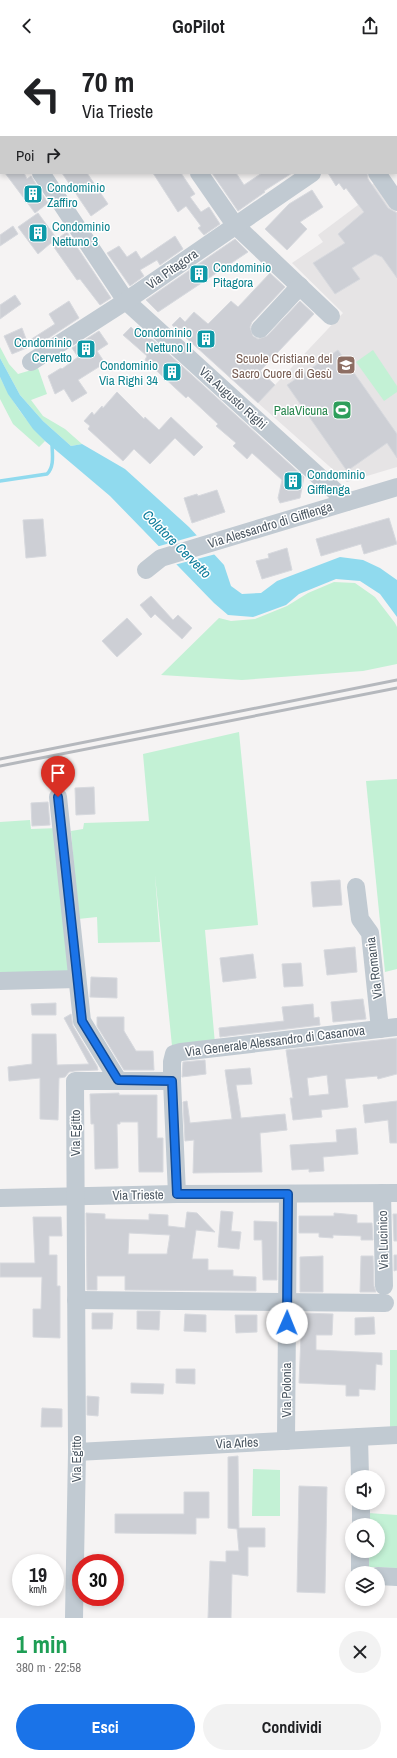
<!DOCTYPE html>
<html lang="it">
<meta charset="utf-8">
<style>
:root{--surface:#fff;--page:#f2f2f2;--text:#202124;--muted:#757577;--accent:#1a73e8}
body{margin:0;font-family:"Archivo Narrow",sans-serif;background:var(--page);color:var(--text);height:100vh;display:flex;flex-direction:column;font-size:15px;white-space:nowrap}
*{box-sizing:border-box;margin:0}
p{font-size:13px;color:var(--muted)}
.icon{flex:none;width:22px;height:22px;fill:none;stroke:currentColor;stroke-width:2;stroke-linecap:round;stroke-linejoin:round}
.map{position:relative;height:1566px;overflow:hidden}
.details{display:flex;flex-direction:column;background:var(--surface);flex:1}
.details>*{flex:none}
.top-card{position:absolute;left:0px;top:0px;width:397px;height:122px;box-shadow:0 2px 6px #0003;background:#fff;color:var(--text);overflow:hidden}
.buttons{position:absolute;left:345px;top:1418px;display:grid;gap:8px}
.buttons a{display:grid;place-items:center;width:40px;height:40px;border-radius:50%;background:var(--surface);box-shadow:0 2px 6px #0003;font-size:20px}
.speed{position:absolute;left:12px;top:1502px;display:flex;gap:8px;font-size:20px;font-weight:700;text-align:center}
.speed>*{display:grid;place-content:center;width:52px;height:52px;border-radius:50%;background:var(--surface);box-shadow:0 2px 6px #0003;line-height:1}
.speed small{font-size:10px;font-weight:400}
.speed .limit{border:6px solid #d22;background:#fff;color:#111}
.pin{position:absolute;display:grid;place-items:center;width:34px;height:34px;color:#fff;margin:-41px -17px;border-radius:50% 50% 50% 0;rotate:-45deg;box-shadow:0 0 4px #0007}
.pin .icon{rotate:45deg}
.me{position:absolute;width:44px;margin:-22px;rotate:1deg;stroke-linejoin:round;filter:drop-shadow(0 0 3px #0008)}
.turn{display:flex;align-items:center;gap:14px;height:84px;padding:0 16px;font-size:18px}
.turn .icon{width:52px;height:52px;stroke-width:2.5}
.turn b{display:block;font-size:28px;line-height:34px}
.then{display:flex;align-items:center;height:38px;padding:0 16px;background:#0003;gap:8px;font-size:15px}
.round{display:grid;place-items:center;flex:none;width:42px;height:42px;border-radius:21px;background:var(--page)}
.headline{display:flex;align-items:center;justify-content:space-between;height:68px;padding:0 16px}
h1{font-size:24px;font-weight:700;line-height:30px;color:#1e9e55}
.action{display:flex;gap:8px;margin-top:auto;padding:8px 16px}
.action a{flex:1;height:46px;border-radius:24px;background:var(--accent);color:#fff;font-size:16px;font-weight:700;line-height:46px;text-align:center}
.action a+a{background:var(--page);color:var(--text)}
header{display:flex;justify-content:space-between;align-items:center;height:52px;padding:0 16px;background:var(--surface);font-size:18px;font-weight:700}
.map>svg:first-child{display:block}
.education{fill:#e6e4e5}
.green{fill:#c3f1d5}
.water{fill:#90daee}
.pier{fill:#f5f3f3}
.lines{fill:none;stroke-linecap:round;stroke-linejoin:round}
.stream{stroke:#90daee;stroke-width:3.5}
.building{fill:#cdcfd5;stroke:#d7d9de;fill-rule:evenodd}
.minor{stroke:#c1cad2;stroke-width:18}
.major{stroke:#b3c2d1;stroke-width:22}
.rail{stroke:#b5b8bd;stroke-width:3}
.route-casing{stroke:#114b97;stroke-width:10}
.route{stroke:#1a73e8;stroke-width:7}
.labels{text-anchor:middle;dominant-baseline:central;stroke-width:3;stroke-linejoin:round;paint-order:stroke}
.culture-label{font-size:13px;fill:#0d838f;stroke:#fff;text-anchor:start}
.street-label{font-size:13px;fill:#4a5661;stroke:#fff}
.education-label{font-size:13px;fill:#785e54;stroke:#fff;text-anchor:end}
.leisure-label{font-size:13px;fill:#27864d;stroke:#fff;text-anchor:end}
.water-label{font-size:14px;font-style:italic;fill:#0c7c9b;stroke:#fff}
</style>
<header><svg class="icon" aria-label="back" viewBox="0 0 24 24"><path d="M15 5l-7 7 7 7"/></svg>GoPilot<svg class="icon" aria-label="share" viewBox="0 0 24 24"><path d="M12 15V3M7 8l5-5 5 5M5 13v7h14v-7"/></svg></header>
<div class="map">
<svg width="397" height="1566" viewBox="0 0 397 1566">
<rect width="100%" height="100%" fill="#f5f3f3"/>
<path class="education" d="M376 130 397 161V415L347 430 258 351 343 261 292 211 323 190 318 183 358 153 354 145Z"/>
<g class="green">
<path d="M0 295 9 312 18 322 38 316 47 342 31 348 43 364 65 377 82 392 71 394 43 369 20 343 0 306Z"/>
<path d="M373 298 397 334V340L384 349 356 310Z"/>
<path d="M0 325C11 349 27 370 45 389L39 395 13 372 0 347Z"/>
<path d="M334 530 355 531 375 545 395 571 397 575V612L363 619 242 628 161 623 219 566 231 569 255 567 287 554 308 541Z"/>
<path d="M239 680 258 873 205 878 215 992 172 994 155 823 160 890 98 891 97 865 78 867 71 779 83 777 84 771 149 769 143 702Z"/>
<path d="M397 727V917L385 920 366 729Z"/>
<path d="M30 768 31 777 59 776 72 923 0 924V770Z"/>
<rect x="390" y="1298" width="7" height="77"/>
<path d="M253 1417 280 1418V1464H252Z"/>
<path d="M368 1461 397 1463V1516L368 1515V1499H378V1473H368Z"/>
</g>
<path class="water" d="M0 306 20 343 43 369 71 394 82 392 125 417 189 475 224 513 231 534 242 542 261 541 277 529 340 505 363 508 380 516 397 528V565L380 542 360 529 336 527 299 542 286 553 253 565 228 563 214 551 110 444 45 389 33 377 8 342 0 325Z"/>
<path class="pier" d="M198 483 216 502 174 513 156 495Z"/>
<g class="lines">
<path class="stream" d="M0 429 47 422C55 414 52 401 52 391"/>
</g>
<g class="building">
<path d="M5 121H24L27 127 31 124 48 151 35 161Z"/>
<path d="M62 121H87L108 152 91 164Z"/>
<path d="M153 121H181L195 142 190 145 201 160 209 155 220 172 204 183 198 176 201 174 186 154 178 160Z"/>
<path d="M212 121H236L244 133 262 121H292L264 139 265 140 238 159Z"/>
<path d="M328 121H367L368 127 388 156 397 161V226L382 205 375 202 352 216 360 227 335 242 313 211 345 191 338 182 364 160 346 136 344 138 339 131 336 134Z"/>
<path d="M312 138 323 155 300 170 307 177 287 198 265 177 289 152Z"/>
<path d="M38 161 57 187 67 180 111 246 100 253 80 227 77 228 51 191 38 202 18 175Z"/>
<path d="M13 174 18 182 0 194V183Z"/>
<path d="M175 184 183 197 160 213 157 208 140 218 144 224 130 234 107 201 119 194 127 205 136 199 141 207Z"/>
<path d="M235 187 248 200 158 260 146 248Z"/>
<path d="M270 221 285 235 252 270 250 275 253 284 258 287 267 284 300 249 314 262 260 319 275 333 258 351 172 273 180 265 185 270 194 260 208 272 231 249 238 255Z"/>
<path d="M15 243 21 252 0 267V253Z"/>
<path d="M69 249 79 266 35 295 30 288 55 272 49 262Z"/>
<path d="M138 274 304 425 300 446 280 451 278 446 282 428 252 401 247 407 233 394 236 391 216 374 218 372 188 344 186 346 145 308 147 304 123 283 131 275 134 278Z"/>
<path d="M22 276 29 295 12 302 4 284Z"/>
<path d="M99 279 108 292 97 299 105 311 78 328 87 341 72 350 64 337 55 342 48 324 61 316 62 317 78 305 72 296Z"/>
<path d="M338 298 397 382V406L387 391 347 419 287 333Z"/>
<path d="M117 340 144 367 145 365 159 378 171 365 203 395 194 404 175 386 150 412 134 397 123 409 88 377 90 374 84 369 92 360 94 363 102 354 103 356Z"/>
<path d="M217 438 225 460 192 471 184 446 197 442 198 444Z"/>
<path d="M389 466 397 492 364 502 361 492 321 504 316 487Z"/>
<path d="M43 467 46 504 26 506 23 468Z"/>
<path d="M287 496 292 518 262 527 256 509 269 506 268 502Z"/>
<path d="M151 544 173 568 178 563 192 576 182 587 155 562 151 566 140 553Z"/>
<path d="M127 566 142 582 117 605 102 589Z"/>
<path d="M94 735 95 762 76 763 75 736Z"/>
<path d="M48 750 50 773 32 774 31 751Z"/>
<path d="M340 828 342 853 313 855 311 830Z"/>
<path d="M355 895 357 920 327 923 324 898Z"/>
<path d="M253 902 256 926 223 930 220 906Z"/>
<path d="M301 911 303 934 284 935 282 912Z"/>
<path d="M91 925 117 926V946L90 945Z"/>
<path d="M363 947 366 967 333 970 331 950Z"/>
<path d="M56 951V963H32L31 952Z"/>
<path d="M313 952 314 966 319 965 320 973 220 985 219 976 284 969 282 955Z"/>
<path d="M71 962 73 974 97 1014 98 1018 75 1019 69 1020 65 1025 59 1026 58 1068 40 1067V1026L9 1029 8 1015 32 1012V982H56L57 1013 89 1012 64 966Z"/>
<path d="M97 965H124V979L136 999H153L154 1018H124L97 974Z"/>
<path d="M397 986V1022L378 1027 377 1024 345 1027 348 1055 321 1058 322 1065 293 1068 290 1046H293L286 998ZM327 1023 329 1042 309 1044 307 1026Z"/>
<path d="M205 1008 206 1022 182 1025 183 1010Z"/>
<path d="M250 1016 252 1032 236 1033 241 1066 285 1062 287 1078 260 1081 262 1120 193 1121 194 1088 185 1089 183 1050 187 1049 190 1071 232 1067 225 1018Z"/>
<path d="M119 1041V1043H157V1086H163V1120H139L138 1070H120V1072H117L118 1116 95 1117 94 1072H91L90 1042Z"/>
<path d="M397 1049V1091H390L388 1068 365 1071 363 1053Z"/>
<path d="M356 1076 358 1102 323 1105 324 1119 309 1120V1117L292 1118 290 1093 337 1090 336 1078Z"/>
<path d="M221 1159 233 1160 231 1179 241 1180 239 1197 218 1195Z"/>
<path d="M187 1160 197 1161 215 1180 196 1178 192 1207H208V1218H233V1224L256 1225V1239L125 1238V1224H97V1238H87L86 1161 105 1162V1167L149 1168V1162L168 1163V1174L185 1176ZM129 1181 170 1183 167 1202H128Z"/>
<path d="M334 1161 357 1163V1171H372L373 1188H361V1184L333 1183V1186L319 1185V1181H299V1164H334Z"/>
<path d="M393 1162H397V1189H394Z"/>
<path d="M33 1165H61L62 1184H49V1203H57V1234H60V1286L33 1285V1257H41L42 1225H0V1211H35Z"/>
<path d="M254 1169 277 1170V1228H263L262 1188H254Z"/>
<path d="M394 1203H397V1218L394 1219Z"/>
<path d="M323 1204V1240H300V1205Z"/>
<path d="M361 1204H373L374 1234 376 1240H360Z"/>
<path d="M137 1259H160L159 1278 137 1277Z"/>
<path d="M92 1261H113L112 1277H92Z"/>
<path d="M302 1261 333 1262 332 1283H316V1298L382 1301V1313L376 1312 375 1338 359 1337V1344H346V1333L299 1331Z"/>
<path d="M185 1262 206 1263V1280L184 1279Z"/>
<path d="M235 1263H257V1280L236 1281Z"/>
<path d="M374 1265 375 1282 355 1283V1266Z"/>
<path d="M176 1317H195V1332L176 1331Z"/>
<path d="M131 1331 164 1332 163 1342 131 1341Z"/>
<path d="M87 1344 99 1345 98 1364 87 1363Z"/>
<path d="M42 1356 62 1357V1375H41Z"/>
<path d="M238 1404 239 1476H265V1495H248V1524L232 1522 231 1566H208L210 1509 226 1510V1499H239L237 1477 228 1476V1405Z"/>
<path d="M299 1434 327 1435 325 1541 297 1540Z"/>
<path d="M184 1440H209V1466H196V1482L115 1481V1462H184Z"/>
</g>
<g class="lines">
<g class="minor">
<path d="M117 0V1"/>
<path d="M297 0 298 1"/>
<path d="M0 59 1 60"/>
<path d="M396 68 397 67"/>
<path d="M41 121 126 249 347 450"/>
<path d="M199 121 235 173 331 264"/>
<path d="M377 121 397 150"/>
<path d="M260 277 300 234"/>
<path d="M31 310 126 249 312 121"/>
<path d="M146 518 161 506 397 435"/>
<path d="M58 745 82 969 118 1028"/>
<path d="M356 835 360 867 370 881 380 977"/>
<path d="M0 929 77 927"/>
<path d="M382 1141 384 1234"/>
<path d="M177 1142 172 1029V1010L174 1002 181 1000 397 975"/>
<path d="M0 1146 177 1142 397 1141"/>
<path d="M76 1248 385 1251"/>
<path d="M359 1385 360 1425"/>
<path d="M286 1389 288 1142"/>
<path d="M77 1400 397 1383"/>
<path d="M361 1473V1451"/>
<path d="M360 1521V1499"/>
<path d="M378 1524 397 1525"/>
<path d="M74 1566 77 1400 75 1029H172"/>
</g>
<g class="major">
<path d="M338 0V1"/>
<path d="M396 86 397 88"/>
</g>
<g class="rail">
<path d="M0 707 397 628"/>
<path d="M0 714 397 636"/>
</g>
</g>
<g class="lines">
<defs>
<path id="route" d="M58 745 82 969 118 1028 172 1029 177 1142H288L287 1271"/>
</defs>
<use href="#route" class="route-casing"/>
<use href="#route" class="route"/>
</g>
<defs>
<symbol id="building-square" viewBox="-11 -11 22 22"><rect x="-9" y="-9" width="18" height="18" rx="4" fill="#0f9aa8" stroke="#fff"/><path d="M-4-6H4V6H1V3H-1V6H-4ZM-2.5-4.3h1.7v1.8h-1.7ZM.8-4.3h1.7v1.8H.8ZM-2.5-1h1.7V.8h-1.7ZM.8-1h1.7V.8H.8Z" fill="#fff"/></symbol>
<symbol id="school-square" viewBox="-11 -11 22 22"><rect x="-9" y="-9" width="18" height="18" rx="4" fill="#8d6e63" stroke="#fff"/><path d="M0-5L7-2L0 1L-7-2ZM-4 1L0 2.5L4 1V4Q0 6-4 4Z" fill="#fff"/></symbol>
<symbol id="stadium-square" viewBox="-11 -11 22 22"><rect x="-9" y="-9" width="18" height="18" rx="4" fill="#2e9e5b" stroke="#fff"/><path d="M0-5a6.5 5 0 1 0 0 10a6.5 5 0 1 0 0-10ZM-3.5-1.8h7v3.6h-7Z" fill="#fff"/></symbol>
</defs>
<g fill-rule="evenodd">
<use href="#building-square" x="22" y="131" width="22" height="22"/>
<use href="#building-square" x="27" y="170" width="22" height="22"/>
<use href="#building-square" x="188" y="211" width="22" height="22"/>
<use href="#building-square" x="195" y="276" width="22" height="22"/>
<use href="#building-square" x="75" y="286" width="22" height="22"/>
<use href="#school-square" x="335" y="302" width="22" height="22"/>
<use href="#building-square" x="161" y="309" width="22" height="22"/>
<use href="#stadium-square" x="331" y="347" width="22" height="22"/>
<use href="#building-square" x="282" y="418" width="22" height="22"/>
</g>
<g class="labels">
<g class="culture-label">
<text x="47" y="135">Condominio<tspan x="47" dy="15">Zaffiro</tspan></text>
<text x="52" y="174">Condominio<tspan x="52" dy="15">Nettuno 3</tspan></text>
<text x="213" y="215">Condominio<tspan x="213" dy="15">Pitagora</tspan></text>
<text x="192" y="280" text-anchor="end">Condominio<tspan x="192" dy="15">Nettuno II</tspan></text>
<text x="72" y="290" text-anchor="end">Condominio<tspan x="72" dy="15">Cervetto</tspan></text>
<text x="158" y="313" text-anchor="end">Condominio<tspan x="158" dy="15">Via Righi 34</tspan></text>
<text x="307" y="422">Condominio<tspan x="307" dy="15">Gifflenga</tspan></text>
</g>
<g class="street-label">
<text transform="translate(172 217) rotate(-35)">Via Pitagora</text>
<text transform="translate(233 346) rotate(42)">Via Augusto Righi</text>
<text transform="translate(270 473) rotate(-17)">Via Alessandro di Gifflenga</text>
<text transform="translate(374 916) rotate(-97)">Via Romania</text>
<text transform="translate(275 989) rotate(-7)">Via Generale Alessandro di Casanova</text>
<text transform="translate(75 1081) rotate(-90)">Via Egitto</text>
<text transform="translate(138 1143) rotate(-1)">Via Trieste</text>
<text transform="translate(383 1188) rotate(-91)">Via Lucinico</text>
<text transform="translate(286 1338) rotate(-90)">Via Polonia</text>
<text transform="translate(237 1391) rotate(-3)">Via Arles</text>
<text transform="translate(76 1407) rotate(-90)">Via Egitto</text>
</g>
<g class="education-label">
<text x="332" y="306">Scuole Cristiane del<tspan x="332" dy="15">Sacro Cuore di Gesù</tspan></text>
</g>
<g class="leisure-label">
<text x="328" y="358">PalaVicuna</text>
</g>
<g class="water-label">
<text transform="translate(177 492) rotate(45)">Colatore Cervetto</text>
</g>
</g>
</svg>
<div class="buttons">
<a><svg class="icon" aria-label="sound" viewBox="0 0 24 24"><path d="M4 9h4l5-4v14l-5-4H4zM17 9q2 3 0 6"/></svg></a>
<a><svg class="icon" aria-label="search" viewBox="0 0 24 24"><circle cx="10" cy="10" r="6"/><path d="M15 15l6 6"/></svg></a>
<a><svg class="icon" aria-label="layers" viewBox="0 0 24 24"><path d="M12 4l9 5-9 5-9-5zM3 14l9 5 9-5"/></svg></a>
</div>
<div class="speed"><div>19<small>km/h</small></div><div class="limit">30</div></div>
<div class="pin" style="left:58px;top:745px;background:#d93025"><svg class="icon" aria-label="arrive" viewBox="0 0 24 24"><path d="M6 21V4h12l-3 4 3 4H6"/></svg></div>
<svg class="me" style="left:287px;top:1271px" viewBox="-20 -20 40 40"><circle r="19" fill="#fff"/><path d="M0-13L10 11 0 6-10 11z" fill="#1a73e8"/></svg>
<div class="top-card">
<div class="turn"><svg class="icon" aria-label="left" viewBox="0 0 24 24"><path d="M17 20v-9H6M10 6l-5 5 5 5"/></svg><div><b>70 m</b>Via Trieste</div></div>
<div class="then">Poi<svg class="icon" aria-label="right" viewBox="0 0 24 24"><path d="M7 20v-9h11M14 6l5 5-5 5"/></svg></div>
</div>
</div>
<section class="details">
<div class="headline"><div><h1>1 min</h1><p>380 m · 22:58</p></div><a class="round"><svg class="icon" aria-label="close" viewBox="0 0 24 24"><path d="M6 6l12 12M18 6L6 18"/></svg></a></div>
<div class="action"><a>Esci</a><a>Condividi</a></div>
</section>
